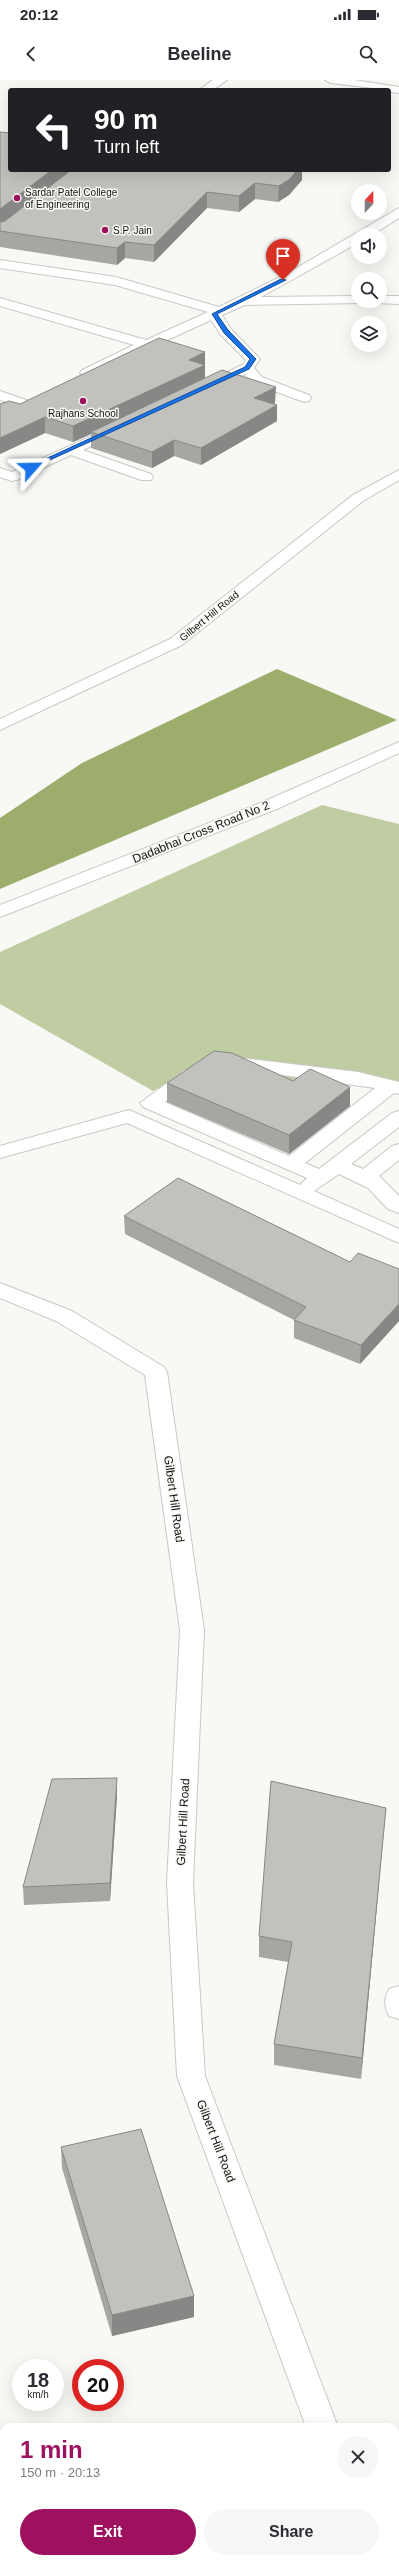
<!DOCTYPE html>
<meta charset="utf-8">
<style>
:root{--surface:#fff;--page:#f7f7f7;--text:#2b2b33;--muted:#7c7c81;--accent:#9d115e}
body{margin:0;font-family:Arial,sans-serif;background:var(--page);color:var(--text);height:100vh;display:flex;flex-direction:column;font-size:15px;white-space:nowrap}
*{box-sizing:border-box;margin:0}
p{font-size:13px;color:var(--muted)}
.icon{flex:none;width:22px;height:22px;fill:none;stroke:currentColor;stroke-width:2;stroke-linecap:round;stroke-linejoin:round}
.map{position:relative;flex:1;overflow:hidden}
.panel{position:absolute;left:0px;top:2343px;width:399px;height:140px;display:flex;flex-direction:column;background:var(--surface);border-radius:12px 12px 0 0;box-shadow:0 4px 16px #0002}
.panel>*{flex:none}
.top-card{position:absolute;left:8px;top:8px;width:383px;height:84px;border-radius:4px;box-shadow:0 4px 16px #0002;background:#202124;color:#fff;overflow:hidden}
.needle{width:26px;rotate:21deg}
.controls{position:absolute;left:351px;top:104px;display:grid;gap:8px}
.controls a{display:grid;place-items:center;width:36px;height:36px;border-radius:50%;background:var(--surface);box-shadow:0 4px 16px #0002;font-size:20px}
.speed{position:absolute;left:12px;top:2279px;display:flex;gap:8px;font-size:20px;font-weight:700;text-align:center}
.speed>*{display:grid;place-content:center;width:52px;height:52px;border-radius:50%;background:var(--surface);box-shadow:0 4px 16px #0002;line-height:1}
.speed small{font-size:10px;font-weight:400}
.speed .limit{border:6px solid #d22;background:#fff;color:#111}
.pin{position:absolute;display:grid;place-items:center;width:34px;height:34px;color:#fff;margin:-41px -17px;border-radius:50% 50% 50% 0;rotate:-45deg;box-shadow:0 0 4px #0007}
.pin .icon{rotate:45deg}
.me{position:absolute;width:44px;margin:-22px;rotate:65deg;stroke-linejoin:round;filter:drop-shadow(0 0 3px #0008)}
.turn{display:flex;align-items:center;gap:14px;height:84px;padding:0 20px;font-size:18px}
.turn .icon{width:52px;height:52px;stroke-width:2.5}
.turn b{display:block;font-size:28px;line-height:34px}
.round{display:grid;place-items:center;flex:none;width:42px;height:42px;border-radius:21px;background:var(--page)}
.summary{display:flex;align-items:center;justify-content:space-between;height:68px;padding:0 20px}
h1{font-size:24px;font-weight:700;line-height:30px;color:var(--accent)}
.button{display:flex;gap:8px;margin-top:auto;padding:8px 20px}
.button a{flex:1;height:46px;border-radius:24px;background:var(--accent);color:#fff;font-size:16px;font-weight:700;line-height:46px;text-align:center}
.button a+a{background:var(--page);color:var(--text)}
.status{display:flex;justify-content:space-between;align-items:center;height:28px;padding:0 20px;background:var(--surface);direction:ltr}
.status svg{height:11px;fill:currentColor}
header{display:flex;justify-content:space-between;align-items:center;height:52px;padding:0 20px;background:var(--surface);font-size:18px;font-weight:700}
.map>svg:first-child{display:block}
.green{fill:#c0cca1}
.water{fill:#9cad6c}
.lines{fill:none;stroke-linecap:round;stroke-linejoin:round}
.minor-casing{stroke:#c8c9c5;stroke-width:2}
.minor{fill:#fff;fill-rule:evenodd}
.wall{fill:#a6a7a3}
.shaded-wall{fill:#878885}
.building{fill:#c1c2be;stroke:#878885}
.route{fill:#1a73e8;stroke:#114b97}
.poi-dot{fill:#9d115e;stroke:#f8f9f5;stroke-width:1.5}
.labels{text-anchor:middle;dominant-baseline:central;stroke-width:3;stroke-linejoin:round;paint-order:stroke}
.far-poi-label{font-size:10px;fill:#121312;stroke:#f8f9f5;text-anchor:start}
.far-street-label{font-size:10px;fill:#121312;stroke:#f8f9f5}
.street-label{font-size:12px;fill:#121312;stroke:#f8f9f5}
</style>
<div class="status"><b>20:12</b><svg viewBox="0 0 49 12"><path d="M0 12V9h3v3zM5 12V6h3v6zM10 12V3h3v9zM15 12V0h3v12zM26 1h20v11H26zM47 4h2v5h-2z"/></svg></div>
<header><svg class="icon" aria-label="back" viewBox="0 0 24 24"><path d="M15 5l-7 7 7 7"/></svg>Beeline<svg class="icon" aria-label="search" viewBox="0 0 24 24"><circle cx="10" cy="10" r="6"/><path d="M15 15l6 6"/></svg></header>
<div class="map">
<svg width="399" height="2483" viewBox="0 0 399 2483">
<rect width="100%" height="100%" fill="#f8f9f5"/>
<path class="green" d="M322 725 399 744V1005L182 996 153 1011 0 924V872Z"/>
<path class="water" d="M277 589 397 640 0 809V738L82 683Z"/>
<g class="lines">
<defs>
<g id="minor">
<path d="M213 0H227L213 10H199Z"/>
<path d="M325 0H354L399 7V13L389 12V10L331 3Z"/>
<path d="M399 128V138L372 155H358V163L261 217 358 216V221H364L363 223 245 225 222 235 231 249 260 279 254 288 262 297 309 315 311 318 309 321 304 322 252 303 245 294 212 310H202L200 307 202 304 242 285 246 280 221 255 211 240 87 297 80 293 82 290 134 265 0 226V218L146 260 208 232 115 205 0 188V180L116 197 219 227 288 193Z"/>
<path d="M380 216H399V224L375 223 374 221H380Z"/>
<path d="M0 311 29 321 31 324 24 328 0 320Z"/>
<path d="M118 344 123 345 125 348 123 351 83 370 151 394 153 397 151 400H141L71 375 17 400 12 401 0 397V388L12 392Z"/>
<path d="M399 390V400L363 421 182 565 0 650V639L170 559 353 415Z"/>
<path d="M399 662V673L277 729 0 837V825L265 721Z"/>
<path d="M233 977 358 992 399 1002V1014L394 1013 305 1083 319 1089 392 1033 399 1031V1047L351 1084 363 1089 392 1066 399 1064V1080L379 1096 399 1116V1133L388 1129 368 1108 339 1094 314 1111 399 1149V1163L127 1043 0 1078V1066L129 1030 300 1105 307 1098 143 1027 140 1023 185 990H199L202 994 199 998 165 1022 289 1076 375 1008 226 987 223 983 226 979Z"/>
<path d="M0 1203 72 1231 164 1287 167 1292 204 1550 193 1803 205 1996 338 2347H306L177 1996 167 1803 180 1550 145 1295 56 1241 0 1218Z"/>
<path d="M399 1906V1939L389 1936C384 1926 384 1919 389 1909Z"/>
<path d="M346 2479H378L379 2483H347Z"/>
</g>
</defs>
<use href="#minor" class="minor-casing"/>
<use href="#minor" class="minor"/>
</g>
<g class="wall">
<path d="M0 52 10 90H302V100L289 115 278 122 255 119 239 132 207 128 154 182 125 178 117 185 0 167Z"/>
<path d="M205 272V299L275 323 273 324 277 325V341L201 385 174 376 152 388 91 368V354L73 362 45 353 0 374V324H20Z"/>
<path d="M293 1001 350 1026 289 1074 167 1022V1003Z"/>
<path d="M124 1136 350 1182 399 1189V1241L360 1284 294 1258V1240L125 1154Z"/>
<path d="M117 1698V1716L110 1821 24 1825 23 1807Z"/>
<path d="M386 1728 384 1749 361 1999 274 1985V1964L288 1882 259 1877V1856Z"/>
<path d="M61 2067 194 2216V2237L112 2256 62 2088Z"/>
</g>
<g class="shaded-wall">
<path d="M52 90H73L0 145V129Z"/>
<path d="M297 90H302V100L289 115 278 122 279 106Z"/>
<path d="M255 103V119L239 132V116Z"/>
<path d="M207 112V128L154 182V165Z"/>
<path d="M125 162V178L117 185V168Z"/>
<path d="M205 272V301L91 352V354L73 362V346L189 280Z"/>
<path d="M276 307 275 323 254 335V318Z"/>
<path d="M277 325V341L201 385V368Z"/>
<path d="M45 337V353L0 374V358Z"/>
<path d="M174 360V376L152 388V372Z"/>
<path d="M350 1007V1026L289 1074V1055Z"/>
<path d="M399 1224V1241L360 1284 361 1265Z"/>
<path d="M117 1698V1716L110 1821V1803Z"/>
<path d="M386 1728 384 1749 361 1999 362 1978Z"/>
<path d="M194 2216V2237L112 2256V2235Z"/>
</g>
<g class="building">
<path d="M0 52 10 53V90H52L0 129Z"/>
<path d="M71 90H297L290 99 279 106 255 103 239 116 207 112 154 165 125 162 117 168 0 151V142L5 141Z"/>
<path d="M159 258 205 272 189 280 205 285 73 346 45 337 0 358V324L9 321 20 324Z"/>
<path d="M222 290 276 307 254 318 277 325 201 368 174 360 152 372 91 352Z"/>
<path d="M214 971 232 973 293 1001 310 989 350 1007 289 1055 167 1003Z"/>
<path d="M178 1098 350 1182 358 1173 399 1189V1224L361 1265 294 1240 306 1227 124 1136Z"/>
<path d="M117 1698 110 1803 23 1807 52 1699Z"/>
<path d="M271 1701 386 1728 362 1978 274 1964 292 1862 259 1856Z"/>
<path d="M141 2049 194 2216 112 2235 61 2067Z"/>
</g>
<path class="route" d="M281 199 286 200 217 234 228 250 256 279 249 289 28 390V387L245 287 250 279 224 253 212 234Z"/>
<g class="poi-dot">
<circle cx="17" cy="118" r="4"/>
<circle cx="105" cy="150" r="4"/>
<circle cx="83" cy="321" r="4"/>
</g>
<g class="labels">
<g class="far-poi-label">
<text x="25" y="112">Sardar Patel College<tspan x="25" dy="12">of Engineering</tspan></text>
<text x="113" y="150">S.P. Jain</text>
<text x="83" y="333" text-anchor="middle">Rajhans School</text>
</g>
<g class="far-street-label">
<text transform="translate(209 536) rotate(-39)">Gilbert Hill Road</text>
</g>
<g class="street-label">
<text transform="translate(201 752) rotate(-22)">Dadabhai Cross Road No 2</text>
<text transform="translate(174 1419) rotate(82)">Gilbert Hill Road</text>
<text transform="translate(183 1742) rotate(-87)">Gilbert Hill Road</text>
<text transform="translate(216 2061) rotate(69)">Gilbert Hill Road</text>
</g>
</g>
</svg>
<div class="controls">
<a><svg class="needle" viewBox="-14 -14 28 28"><path d="M0-13l5 13h-10z" fill="#e53935"/><path d="M0 13l5-13h-10z" fill="#7c7c81"/></svg></a>
<a><svg class="icon" aria-label="sound" viewBox="0 0 24 24"><path d="M4 9h4l5-4v14l-5-4H4zM17 9q2 3 0 6"/></svg></a>
<a><svg class="icon" aria-label="search" viewBox="0 0 24 24"><circle cx="10" cy="10" r="6"/><path d="M15 15l6 6"/></svg></a>
<a><svg class="icon" aria-label="layers" viewBox="0 0 24 24"><path d="M12 4l9 5-9 5-9-5zM3 14l9 5 9-5"/></svg></a>
</div>
<div class="speed"><div>18<small>km/h</small></div><div class="limit">20</div></div>
<div class="pin" style="left:283px;top:200px;background:#d93025"><svg class="icon" aria-label="arrive" viewBox="0 0 24 24"><path d="M6 21V4h12l-3 4 3 4H6"/></svg></div>
<svg class="me" style="left:31px;top:388px" viewBox="-20 -20 40 40"><path d="M0-17L14 15 0 8-14 15z" fill="#1a73e8" stroke="#fff" stroke-width="4"/></svg>
<div class="top-card">
<div class="turn"><svg class="icon" aria-label="left" viewBox="0 0 24 24"><path d="M17 20v-9H6M10 6l-5 5 5 5"/></svg><div><b>90 m</b>Turn left</div></div>
</div>
<section class="panel">
<div class="summary"><div><h1>1 min</h1><p>150 m · 20:13</p></div><a class="round"><svg class="icon" aria-label="close" viewBox="0 0 24 24"><path d="M6 6l12 12M18 6L6 18"/></svg></a></div>
<div class="button"><a>Exit</a><a>Share</a></div>
</section>
</div>
